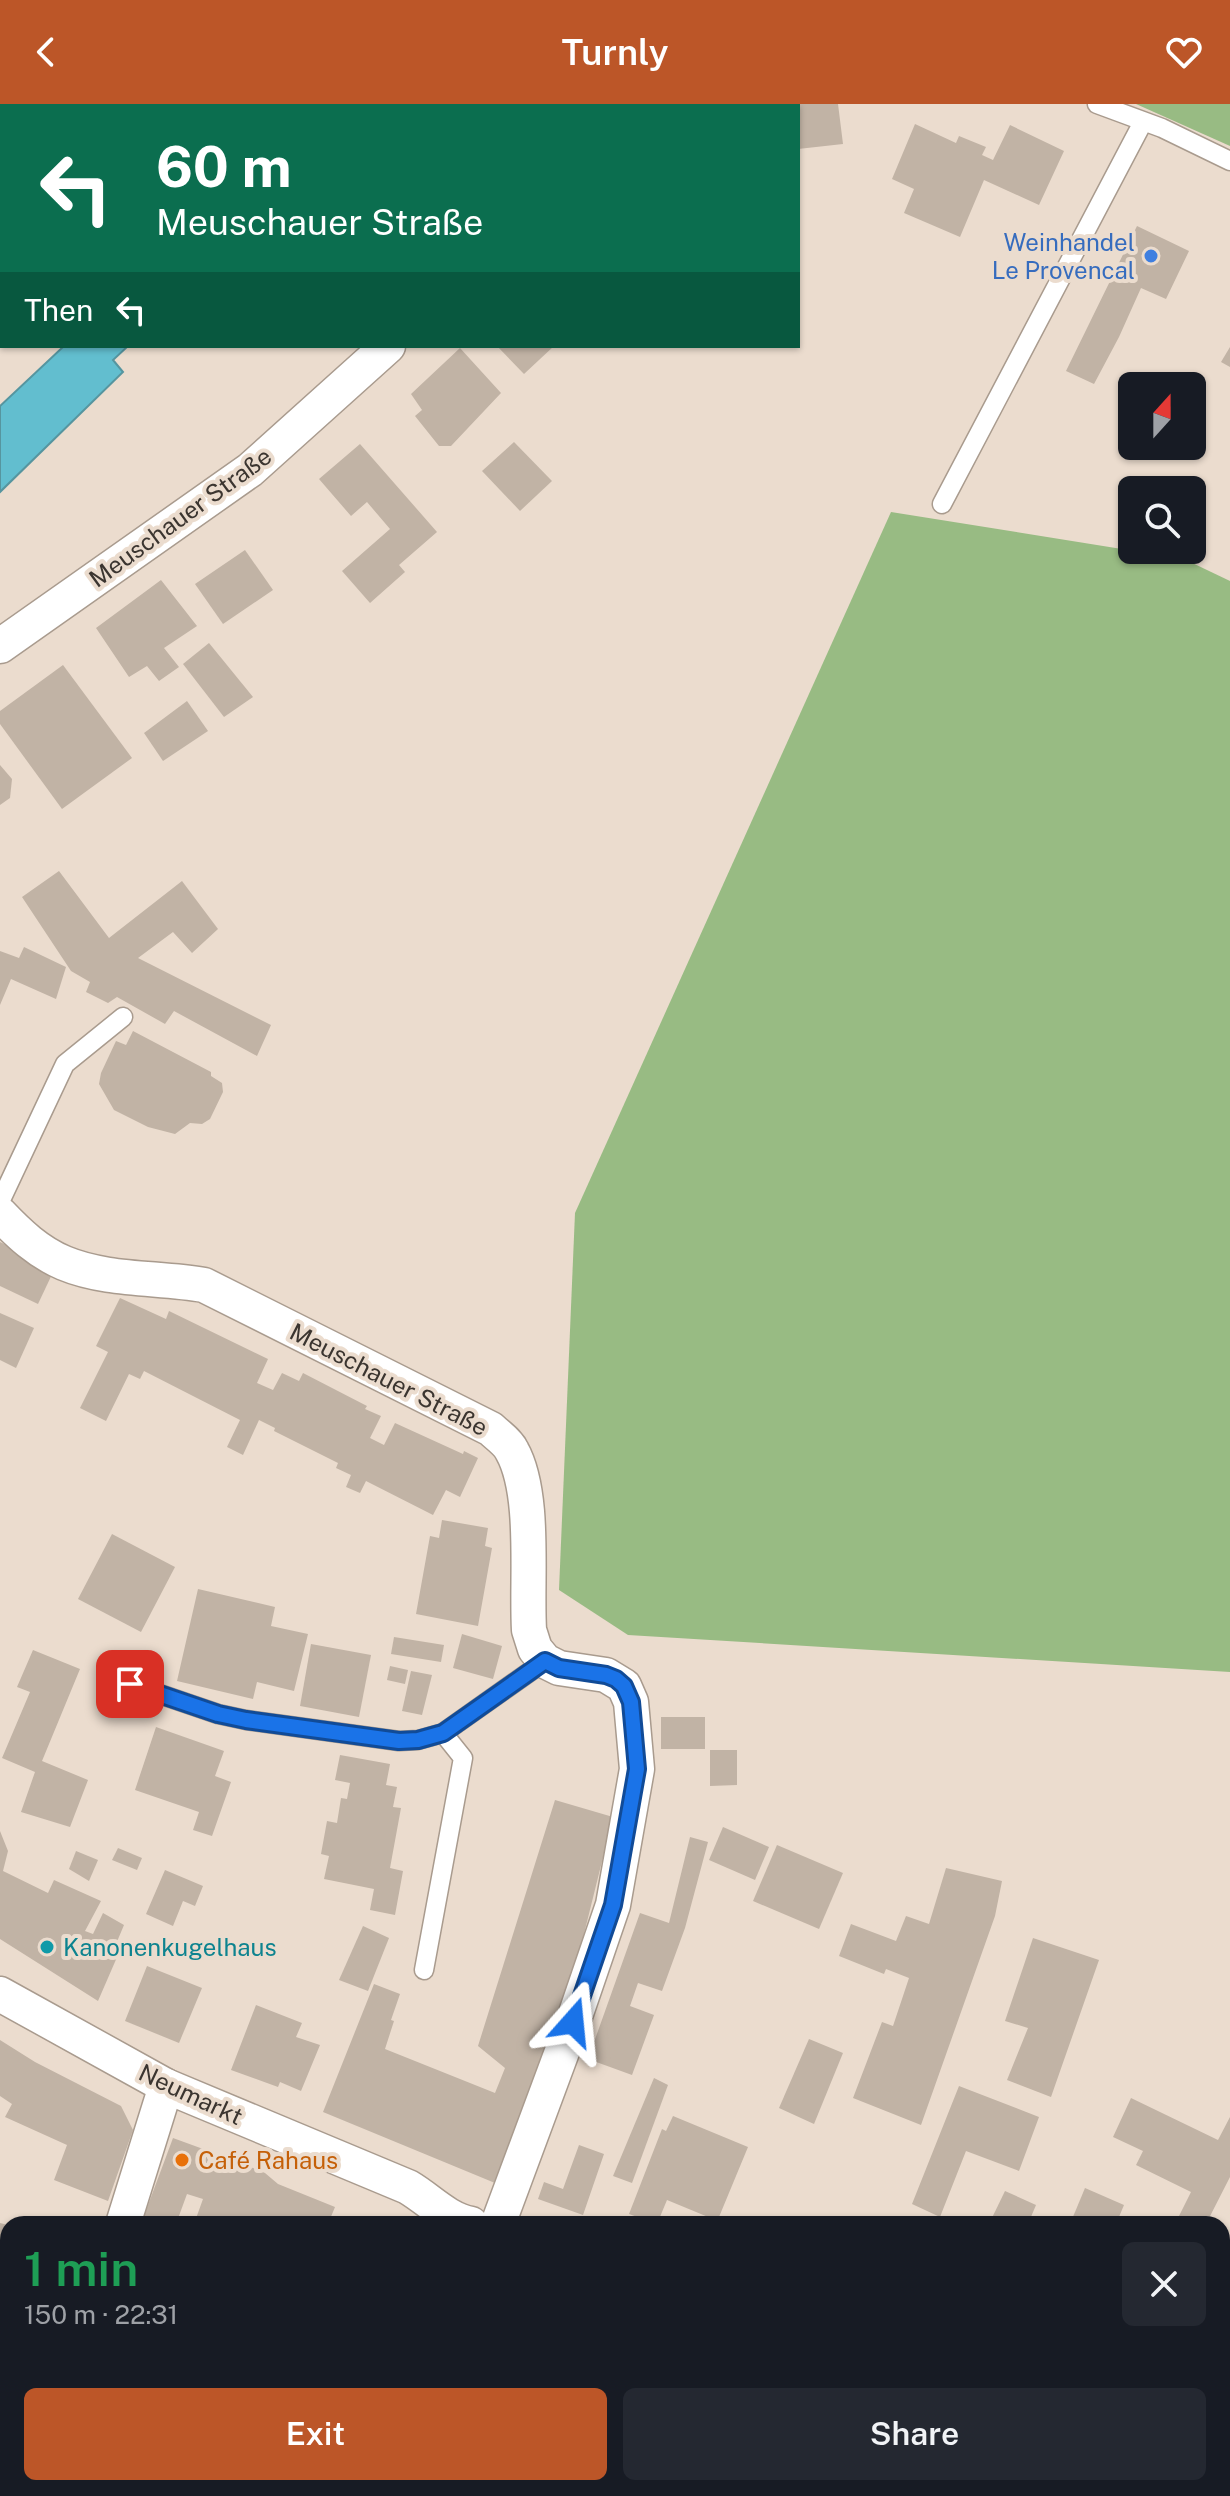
<!DOCTYPE html>
<meta charset="utf-8">
<style>
:root{--surface:#171b24;--page:#242831;--text:#f1f3f6;--muted:#9ea1a6;--accent:#bc5628}
body{margin:0;font-family:"Public Sans",sans-serif;background:var(--page);color:var(--text);height:100vh;display:flex;flex-direction:column;font-size:30px;white-space:nowrap}
*{box-sizing:border-box;margin:0}
p{font-size:26px;color:var(--muted)}
.icon{flex:none;width:44px;height:44px;fill:none;stroke:currentColor;stroke-width:2;stroke-linecap:round;stroke-linejoin:round}
.map{position:relative;flex:1;overflow:hidden}
.details{position:absolute;left:0px;top:2112px;width:1230px;height:280px;display:flex;flex-direction:column;background:var(--surface);border-radius:24px 24px 0 0;box-shadow:0 2px 6px #0004}
.details>*{flex:none}
.hud{position:absolute;left:0px;top:0px;width:800px;height:244px;box-shadow:0 2px 6px #0004;background:#0b6e4f;color:#fff;overflow:hidden}
.needle{width:52px;rotate:21deg}
.controls{position:absolute;left:1118px;top:268px;display:grid;gap:16px}
.controls a{display:grid;place-items:center;width:88px;height:88px;border-radius:12px;background:var(--surface);box-shadow:0 2px 6px #0004;font-size:40px}
.pin{position:absolute;display:grid;place-items:center;width:68px;height:68px;color:#fff;margin:-34px;border-radius:16px;box-shadow:0 4px 12px #0006}
.me{position:absolute;width:88px;margin:-44px;rotate:18deg;stroke-linejoin:round;filter:drop-shadow(0 0 6px #0008)}
.turn{display:flex;align-items:center;gap:28px;height:168px;padding:0 24px;font-size:36px}
.turn .icon{width:104px;height:104px;stroke-width:2.5}
.turn b{display:block;font-size:56px;line-height:68px}
.then{display:flex;align-items:center;height:76px;padding:0 24px;background:#0003;gap:16px;font-size:30px}
.round{display:grid;place-items:center;flex:none;width:84px;height:84px;border-radius:12px;background:var(--page)}
.headline{display:flex;align-items:center;justify-content:space-between;height:136px;padding:0 24px}
h1{font-size:48px;font-weight:600;line-height:60px;color:#1e9e55}
.primary-button{display:flex;gap:16px;margin-top:auto;padding:16px 24px}
.primary-button a{flex:1;height:92px;border-radius:12px;background:var(--accent);color:#fff;font-size:32px;font-weight:600;line-height:92px;text-align:center}
.primary-button a+a{background:var(--page);color:var(--text)}
header{display:flex;justify-content:space-between;align-items:center;height:104px;padding:0 24px;background:var(--accent);color:#fff;font-size:36px;font-weight:600}
.map>svg:first-child{display:block}
.green{fill:#98bb83}
.water{fill:#62becf;stroke:#56959f;stroke-width:2}
.building{fill:#c1b3a5}
.lines{fill:none;stroke-linecap:round;stroke-linejoin:round}
.service-casing{stroke:#a99b8e;stroke-width:21}
.minor-casing{stroke:#a99b8e;stroke-width:37}
.service{stroke:#fff;stroke-width:18}
.minor{stroke:#fff;stroke-width:34}
.route-casing{stroke:#114b97;stroke-width:20}
.route{stroke:#1a73e8;stroke-width:14}
.shop-dot{fill:#3f7fe0;stroke:#ebdcce;stroke-width:3}
.culture-dot{fill:#0f9aa8;stroke:#ebdcce;stroke-width:3}
.food-dot{fill:#e8710a;stroke:#ebdcce;stroke-width:3}
.labels{text-anchor:middle;dominant-baseline:central;stroke-width:8;stroke-linejoin:round;paint-order:stroke}
.shop-label{font-size:24px;fill:#366cbe;stroke:#ebdcce;text-anchor:end}
.street-label{font-size:24px;fill:#3b3530;stroke:#ebdcce}
.culture-label{font-size:24px;fill:#0d838f;stroke:#ebdcce;text-anchor:start}
.food-label{font-size:24px;fill:#c56008;stroke:#ebdcce;text-anchor:start}
</style>
<header><svg class="icon" aria-label="back" viewBox="0 0 24 24"><path d="M15 5l-7 7 7 7"/></svg>Turnly<svg class="icon" aria-label="heart" viewBox="0 0 24 24"><path d="M12 20l-8-8c-3-5 5-10 8-4 3-6 11-1 8 4z"/></svg></header>
<div class="map">
<svg width="1230" height="2392" viewBox="0 0 1230 2392">
<rect width="100%" height="100%" fill="#ebdcce"/>
<g class="green">
<path d="M1136 0H1230V42Z"/>
<path d="M891 408 1184 455 1230 477V1568L628 1531 559 1486 575 1109Z"/>
</g>
<path class="water" d="M64 242H128L113 256 123 268 0 388V302Z"/>
<g class="building">
<path d="M798 0H838L843 40 798 45Z"/>
<path d="M915 20 956 39 959 32 986 43 982 51 993 56 1010 21 1064 47 1039 101 984 76 960 133 904 109 914 85 892 75Z"/>
<path d="M1137 122 1189 147 1166 195 1141 184 1119 233 1094 280 1066 267Z"/>
<path d="M497 242H554L524 270Z"/>
<path d="M1230 243V263L1221 258Z"/>
<path d="M460 244 501 289 451 342H439L415 312 422 306 411 290Z"/>
<path d="M514 338 552 377 520 407 482 367Z"/>
<path d="M360 340 437 428 399 461 405 468 370 499 342 467 390 425 367 398 351 412 319 375Z"/>
<path d="M245 446 273 486 223 520 195 480Z"/>
<path d="M161 476 197 522 164 544 179 563 159 577 147 562 129 573 96 524Z"/>
<path d="M209 539 253 593 224 613 183 560Z"/>
<path d="M63 561 132 654 62 705 0 620V607Z"/>
<path d="M187 597 208 627 163 657 144 629Z"/>
<path d="M0 661 12 675 10 694 0 701Z"/>
<path d="M59 767 109 834 182 777 218 825 192 849 173 828 138 854 271 921 257 952 174 907 165 920 117 893 108 899 86 888 90 878 71 867 22 793Z"/>
<path d="M24 843 66 863 56 895 11 875 0 901V847L19 854Z"/>
<path d="M133 927 211 968V972L222 979 223 988 210 1015 202 1020 190 1019 175 1030 148 1023 114 1006 99 980 101 969 116 937 126 941Z"/>
<path d="M0 1138 55 1164 38 1200 0 1182Z"/>
<path d="M120 1194 166 1215 169 1207 268 1255 257 1279 273 1286 282 1269 299 1277 303 1269 367 1302 365 1305 381 1312 370 1334 384 1341 395 1319 463 1350 464 1347 478 1354 460 1393 446 1386 433 1411 366 1377 360 1389 346 1383 351 1371 336 1364 338 1359 274 1327 275 1324 259 1316 243 1351 227 1343 240 1316 144 1267 140 1275 129 1270 106 1317 80 1304 108 1248 96 1242Z"/>
<path d="M0 1209 34 1224 16 1264 0 1256Z"/>
<path d="M442 1416 488 1424 485 1442 492 1444 478 1522 416 1510 430 1432 439 1434Z"/>
<path d="M112 1430 175 1463 141 1528 78 1495Z"/>
<path d="M198 1485 275 1503 271 1522 308 1530 294 1587 257 1578 253 1595 177 1577Z"/>
<path d="M462 1530 502 1542 493 1575 453 1564Z"/>
<path d="M394 1533 444 1541 441 1558 391 1550Z"/>
<path d="M311 1540 371 1551 359 1613 300 1602Z"/>
<path d="M33 1546 80 1565 42 1657 88 1676 70 1723 21 1708 35 1668 2 1654 30 1588 17 1583Z"/>
<path d="M390 1562 408 1566 405 1580 387 1576Z"/>
<path d="M411 1567 432 1571 422 1611 402 1607Z"/>
<rect x="661" y="1613" width="44" height="32"/>
<path d="M156 1623 224 1647 215 1672 231 1678 212 1732 193 1726 199 1708 135 1686Z"/>
<path d="M710 1646H737V1681L710 1682Z"/>
<path d="M340 1651 390 1660 386 1681 397 1683 393 1703 401 1704 390 1764 403 1767 395 1811 370 1806 374 1785 324 1775 329 1752 321 1750 327 1717 337 1719 341 1694 347 1695 350 1679 335 1676Z"/>
<path d="M555 1696 613 1713 580 1846 538 1977 495 2079 323 2008 374 1880 400 1890 391 1916 394 1917 385 1945 495 1989 505 1964 478 1942Z"/>
<path d="M723 1723 769 1743 755 1776 709 1756Z"/>
<path d="M0 1727 8 1747 3 1767 48 1789 54 1776 101 1797 85 1827 93 1830 103 1809 124 1821 116 1840 121 1844 98 1897 0 1835Z"/>
<path d="M690 1733 708 1738 685 1824 662 1887 638 1879 630 1902 654 1911 632 1971 588 1955 640 1809 669 1819Z"/>
<path d="M777 1741 843 1769 819 1825 753 1797Z"/>
<path d="M118 1744 142 1754 137 1766 112 1756Z"/>
<path d="M76 1747 98 1756 89 1777 69 1765Z"/>
<path d="M946 1764 1002 1777 995 1812 921 2021 853 1994 882 1918 893 1922 909 1874 886 1865 884 1870 839 1852 851 1820 896 1837 906 1812 929 1820Z"/>
<path d="M165 1766 203 1782 195 1802 183 1797 173 1822 146 1810Z"/>
<path d="M363 1822 389 1834 368 1887 339 1876Z"/>
<path d="M1033 1834 1099 1856 1051 1993 1007 1976 1028 1924 1005 1917Z"/>
<path d="M147 1862 202 1884 179 1939 125 1917Z"/>
<path d="M256 1901 302 1919 296 1933 320 1941 301 1987 280 1978 278 1983 231 1966Z"/>
<path d="M809 1935 843 1949 814 2020 779 2004Z"/>
<path d="M0 1936 35 1958 121 2002 133 2026 108 2097 54 2076 67 2041 5 2013 12 2000 0 1992Z"/>
<path d="M654 1974 668 1981 632 2079 613 2072Z"/>
<path d="M959 1982 1039 2013 1019 2067 966 2047 940 2113 912 2100Z"/>
<path d="M1131 1994 1218 2036 1230 2013V2073L1206 2120H1175L1191 2088 1136 2061 1143 2047 1113 2033Z"/>
<path d="M673 2012 748 2043 719 2113 735 2120H711L713 2115 667 2096 657 2120 629 2110 662 2025 666 2027Z"/>
<path d="M173 2034 236 2057 265 2069 278 2080 335 2103 328 2120H194L203 2095 187 2090 176 2120H141Z"/>
<path d="M579 2041 604 2050 583 2111 538 2095 544 2078 563 2085Z"/>
<path d="M1085 2084 1124 2101 1116 2120H1070Z"/>
<path d="M1005 2087 1036 2101 1028 2120H989Z"/>
<path d="M355 2112 374 2120H352Z"/>
<path d="M0 2119 8 2121V2240L0 2239Z"/>
<path d="M1230 2255V2336L1222 2332V2270Z"/>
<path d="M113 2384H170V2392H112Z"/>
<path d="M261 2384H348L346 2392H262L259 2391Z"/>
<path d="M386 2384H414L412 2392Z"/>
<path d="M468 2384 466 2392H446L426 2385Z"/>
<path d="M556 2384H578L576 2392H554Z"/>
<path d="M621 2384H650L647 2392H619Z"/>
<path d="M735 2384H760L758 2392H739L734 2389Z"/>
<path d="M786 2384H810L809 2392H785Z"/>
<path d="M1071 2384 1068 2392H916L894 2385Z"/>
</g>
<g class="lines">
<defs>
<g id="service">
<path d="M412 0 414 2"/>
<path d="M1097 0 1162 24 1230 57"/>
<path d="M205 2 206 0"/>
<path d="M0 185 2 184"/>
<path d="M942 400 1143 18"/>
<path d="M0 1098 65 960 123 913"/>
<path d="M130 1580 218 1610 246 1616 399 1637 418 1636 443 1629 545 1557"/>
<path d="M424 1866 463 1654 443 1629"/>
</g>
<g id="minor">
<path d="M653 2 655 0"/>
<path d="M0 542 250 366 388 242"/>
<path d="M0 1110C19 1130 38 1148 64 1159 107 1177 159 1173 204 1181L491 1325C498 1332 508 1338 512 1347 536 1390 526 1476 529 1526L535 1545 545 1557 559 1564 606 1571 624 1582 631 1598 637 1665 613 1801 573 1918 498 2120"/>
<path d="M0 1890 166 1982 408 2083C430 2096 446 2115 471 2120"/>
<path d="M123 2120 166 1982"/>
<path d="M1222 2384 1230 2388"/>
<path d="M75 2392 76 2384"/>
<path d="M819 2392 821 2384"/>
</g>
</defs>
<use href="#service" class="service-casing"/>
<use href="#minor" class="minor-casing"/>
<use href="#service" class="service"/>
<use href="#minor" class="minor"/>
</g>
<g class="lines">
<defs>
<path id="route" d="M130 1580 218 1610 246 1616 399 1637 418 1636 443 1629 545 1557 559 1564 606 1571 616 1575 624 1582 631 1598 637 1665 613 1801 573 1918"/>
</defs>
<use href="#route" class="route-casing"/>
<use href="#route" class="route"/>
</g>
<circle class="shop-dot" cx="1151" cy="152" r="8"/>
<circle class="culture-dot" cx="47" cy="1843" r="8"/>
<circle class="food-dot" cx="182" cy="2056" r="8"/>
<g class="labels">
<g class="shop-label">
<text x="1135" y="138">Weinhandel<tspan x="1135" dy="28">Le Provencal</tspan></text>
</g>
<g class="street-label">
<text transform="translate(180 413) rotate(-36)">Meuschauer Straße</text>
<text transform="translate(389 1275) rotate(27)">Meuschauer Straße</text>
<text transform="translate(191 1990) rotate(25)">Neumarkt</text>
</g>
<g class="culture-label">
<text x="63" y="1843">Kanonenkugelhaus</text>
</g>
<g class="food-label">
<text x="198" y="2056">Café Rahaus</text>
</g>
</g>
</svg>
<div class="controls">
<a><svg class="needle" viewBox="-14 -14 28 28"><path d="M0-13l5 13h-10z" fill="#e53935"/><path d="M0 13l5-13h-10z" fill="#9ea1a6"/></svg></a>
<a><svg class="icon" aria-label="search" viewBox="0 0 24 24"><circle cx="10" cy="10" r="6"/><path d="M15 15l6 6"/></svg></a>
</div>
<div class="pin" style="left:130px;top:1580px;background:#d93025"><svg class="icon" aria-label="arrive" viewBox="0 0 24 24"><path d="M6 21V4h12l-3 4 3 4H6"/></svg></div>
<svg class="me" style="left:573px;top:1918px" viewBox="-20 -20 40 40"><path d="M0-17L14 15 0 8-14 15z" fill="#1a73e8" stroke="#fff" stroke-width="4"/></svg>
<div class="hud">
<div class="turn"><svg class="icon" aria-label="left" viewBox="0 0 24 24"><path d="M17 20v-9H6M10 6l-5 5 5 5"/></svg><div><b>60 m</b>Meuschauer Straße</div></div>
<div class="then">Then<svg class="icon" aria-label="left" viewBox="0 0 24 24"><path d="M17 20v-9H6M10 6l-5 5 5 5"/></svg></div>
</div>
<section class="details">
<div class="headline"><div><h1>1 min</h1><p>150 m · 22:31</p></div><a class="round"><svg class="icon" aria-label="close" viewBox="0 0 24 24"><path d="M6 6l12 12M18 6L6 18"/></svg></a></div>
<div class="primary-button"><a>Exit</a><a>Share</a></div>
</section>
</div>
